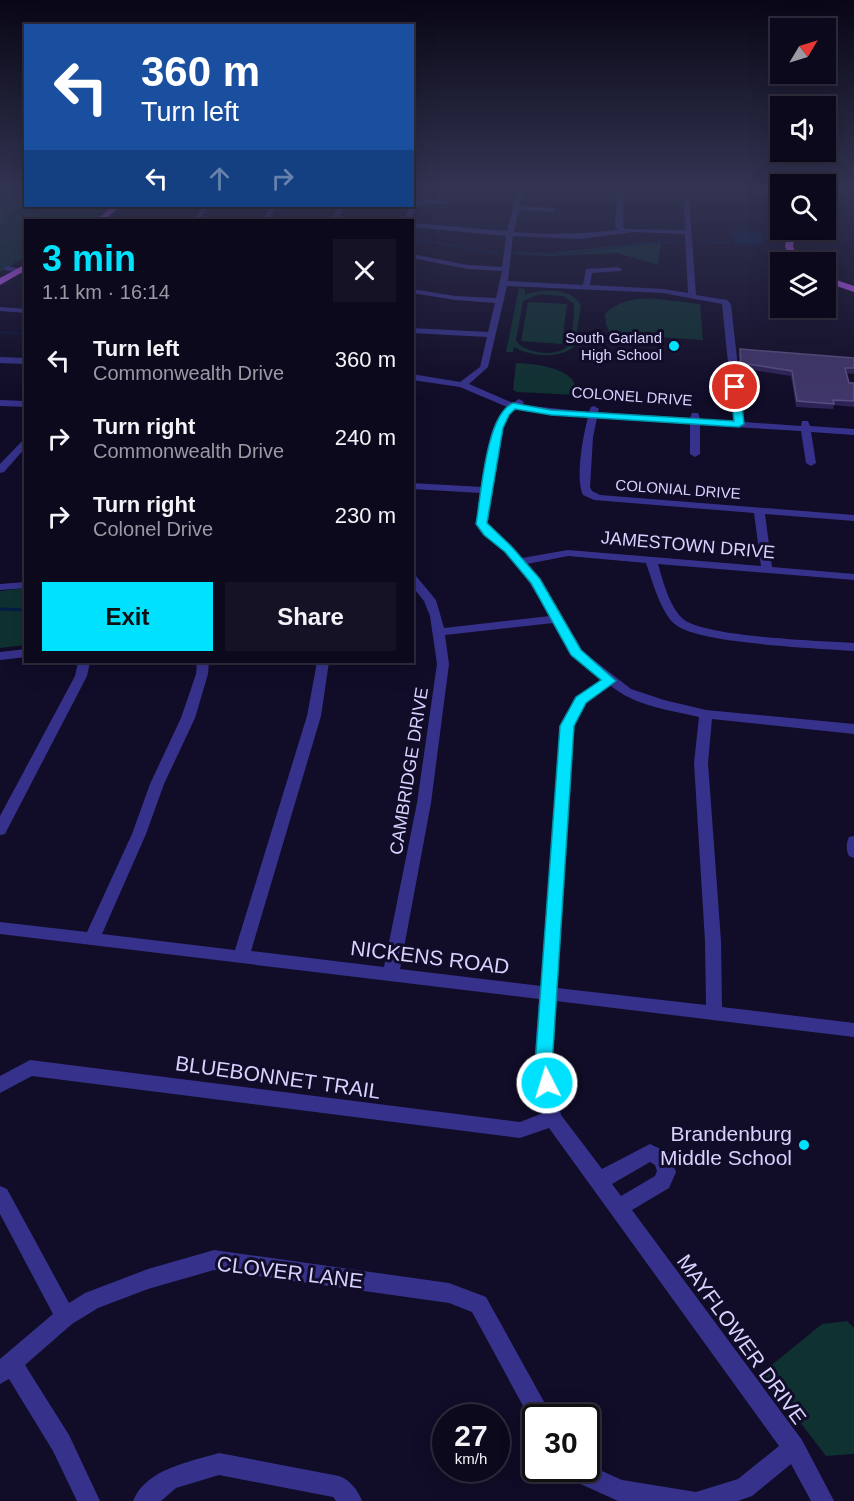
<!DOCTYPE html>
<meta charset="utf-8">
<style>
:root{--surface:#0d091d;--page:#161226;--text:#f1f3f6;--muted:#9a9aa4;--line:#2d2a3b;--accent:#00e1fd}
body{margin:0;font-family:Helvetica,sans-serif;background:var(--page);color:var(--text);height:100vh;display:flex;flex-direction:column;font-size:22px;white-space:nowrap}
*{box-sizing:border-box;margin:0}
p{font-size:20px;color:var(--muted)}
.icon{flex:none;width:33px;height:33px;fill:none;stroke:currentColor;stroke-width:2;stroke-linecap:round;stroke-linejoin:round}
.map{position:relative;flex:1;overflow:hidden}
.drawer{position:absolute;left:24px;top:219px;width:390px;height:444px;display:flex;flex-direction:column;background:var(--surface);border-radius:0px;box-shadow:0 6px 24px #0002,0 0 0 2px var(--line)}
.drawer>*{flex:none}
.banner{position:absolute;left:24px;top:24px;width:390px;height:183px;border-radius:0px;box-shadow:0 6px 24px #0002,0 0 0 2px var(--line);background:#1a4fa0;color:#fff;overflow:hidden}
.needle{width:39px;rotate:52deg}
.tools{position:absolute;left:770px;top:18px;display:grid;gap:12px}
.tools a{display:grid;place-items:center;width:66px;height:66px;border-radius:0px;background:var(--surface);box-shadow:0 6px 24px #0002,0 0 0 2px var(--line);font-size:30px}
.speed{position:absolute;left:432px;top:1404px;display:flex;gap:12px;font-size:30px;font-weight:700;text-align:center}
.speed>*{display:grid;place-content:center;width:78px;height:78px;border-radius:50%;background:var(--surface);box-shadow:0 6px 24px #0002,0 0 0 2px var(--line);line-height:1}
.speed small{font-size:15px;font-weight:400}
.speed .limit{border:3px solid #111;border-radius:9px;background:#fff;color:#111}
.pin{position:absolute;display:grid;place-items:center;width:51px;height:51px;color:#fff;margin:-26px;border:3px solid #fff;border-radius:50%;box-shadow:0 2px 6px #0007}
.me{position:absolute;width:66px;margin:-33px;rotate:355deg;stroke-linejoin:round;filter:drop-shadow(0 0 4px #0008)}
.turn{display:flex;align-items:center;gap:21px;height:126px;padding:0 18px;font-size:27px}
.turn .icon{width:78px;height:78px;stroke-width:2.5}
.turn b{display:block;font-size:42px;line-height:51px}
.lanes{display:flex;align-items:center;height:57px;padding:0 18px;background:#0003;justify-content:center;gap:30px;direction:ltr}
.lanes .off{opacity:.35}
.round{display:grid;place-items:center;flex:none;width:63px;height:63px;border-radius:0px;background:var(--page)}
.head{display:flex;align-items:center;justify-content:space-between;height:102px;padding:0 18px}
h1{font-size:36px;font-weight:800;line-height:45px;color:var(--accent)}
.primary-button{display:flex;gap:12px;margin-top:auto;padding:12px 18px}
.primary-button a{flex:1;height:69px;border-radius:0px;background:var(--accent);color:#111;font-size:24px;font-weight:800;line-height:69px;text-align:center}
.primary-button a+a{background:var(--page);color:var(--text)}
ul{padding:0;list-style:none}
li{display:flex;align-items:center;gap:18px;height:78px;padding:0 18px}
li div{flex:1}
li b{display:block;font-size:22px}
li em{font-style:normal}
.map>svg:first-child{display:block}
.green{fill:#0f3131;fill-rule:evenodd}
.water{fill:#041c48}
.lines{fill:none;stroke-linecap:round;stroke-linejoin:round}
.stream-far1{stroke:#041c48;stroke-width:1.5}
.stream{stroke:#041c48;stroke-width:3}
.minor{fill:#36328b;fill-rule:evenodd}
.major{fill:#c359ff;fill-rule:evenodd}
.wall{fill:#2e2357}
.building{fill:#403669;stroke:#584e80;stroke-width:1.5}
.route{fill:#00e1fd;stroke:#0092a4;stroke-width:1.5}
.poi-dot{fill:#00e1fd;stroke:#110c27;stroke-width:2}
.labels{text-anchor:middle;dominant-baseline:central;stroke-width:6;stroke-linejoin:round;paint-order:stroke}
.far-poi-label{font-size:15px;fill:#d8d2ff;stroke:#110c27;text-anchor:end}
.far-street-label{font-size:15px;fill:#d8d2ff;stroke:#110c27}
.street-label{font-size:18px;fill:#d8d2ff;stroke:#110c27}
.near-street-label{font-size:21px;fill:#d8d2ff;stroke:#110c27}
.near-poi-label{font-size:21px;fill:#d8d2ff;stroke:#110c27;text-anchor:end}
</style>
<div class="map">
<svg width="854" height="1501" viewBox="0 0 854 1501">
<rect width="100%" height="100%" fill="#110c27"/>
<g class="green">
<path d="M0 189H25L26 206H113L98 220H26L25 257 0 272Z"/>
<path d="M661 241 658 265 617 253 552 256 514 254 515 252 551 253Z"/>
<path d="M519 288 525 289V295C540 289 573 287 581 306L574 347C557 359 532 357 514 347L513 352H506ZM539 294 563 296 574 304C574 312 573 340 568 346 556 358 525 353 516 341L523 301Z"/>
<path d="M649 298 700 304 703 340 610 334 606 324 605 314C618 301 632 299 649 298Z"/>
<path d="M528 302 567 304 562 344 521 341Z"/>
<path d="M516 363C536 364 578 367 577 395L517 392 513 390Z"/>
<path d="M25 588V645L0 648V591Z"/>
<path d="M847 1321 854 1328V1454L826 1456 762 1373 822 1324Z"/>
</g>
<path class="water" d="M731 230 762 232 763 244 735 245Z"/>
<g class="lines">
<g class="stream-far1">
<path d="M412 239 499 253"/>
<path d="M698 242 728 243"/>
<path d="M515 253 564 254 654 243 682 242"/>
<path d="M0 332 26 334"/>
</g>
<path class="stream" d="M0 609 26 610"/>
<g class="minor">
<path d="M518 189H524L520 206 553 208 556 210 553 212 519 210 514 232C550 235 583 234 618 230L615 226 618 189H624L623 226 625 229 685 230 684 199 689 198 696 295 727 300 731 304 744 422 801 426 802 421H808L810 426 854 429V435L811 432 816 463 811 466 806 463 801 431 700 425V454L695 457 690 454V424L597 418 593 437 590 487 592 491 600 495 854 515V521L765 514 772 567 854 574V580L658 564C663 581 669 605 682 618 701 637 822 641 854 643V651C818 648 700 644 676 625 661 614 652 580 646 563L568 556 527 564 542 582 581 650 631 689 664 700 706 710 854 724V734L712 719 708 763 721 941 722 1007 854 1023V1037L556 1001 552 1066 561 1115 602 1169 650 1144 669 1153 676 1172 669 1188 632 1210 802 1440 834 1501H811L791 1464 752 1496 738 1501H618L563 1476 560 1468H586V1464L622 1480 696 1492 738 1479 779 1446 549 1128 520 1138 32 1076 0 1093V1076L30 1060 520 1122 543 1113 534 1066 539 999 0 934V922L87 932 132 834 150 784 181 718 196 674 197 662H209L208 674 195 718 164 784 146 834 102 934 235 950 307 716 317 662H329L321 716 251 951 384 967 417 803 437 664 430 616 424 601 412 586V575L416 576 436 600 444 628 550 616C537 594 524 572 506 553 496 542 484 536 476 523L481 493 412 489V483L482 487C487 462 487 423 507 407L460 387 412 380V374L460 382 480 367 487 337 412 333V328L488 332 495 303 455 300 412 293V289L455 296 496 298 502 271 468 269 412 258V254L468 265 502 267 506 236 412 227V223L507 231ZM633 232 685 234 688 293 663 289 590 285 592 273 621 271 622 269 618 267 586 269 583 285 508 281 513 236 580 239ZM507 286 663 293 722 304 734 421 700 419 698 413H692L690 418 598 412 599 409 594 406 591 407 589 412 522 405 524 402 519 399 513 403 469 384 488 367ZM516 409 588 417C583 436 575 478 583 495L594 500 754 513 761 566 568 550 522 558C512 545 496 537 486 523L503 428 508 415ZM553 623 572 655 603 680 575 697 560 726 541 986 400 969 431 803 449 664 445 635ZM611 686C635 706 670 710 699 717L694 763 705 941 706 1005 557 988 574 726 585 703ZM650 1162 655 1165 657 1171 655 1176 621 1196 612 1184Z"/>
<path d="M427 199 450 202C442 206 427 203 417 205L410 220H404L412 202Z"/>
<path d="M204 206H210L199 220H193Z"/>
<path d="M271 206H277L268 220H262Z"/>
<path d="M339 206H345L337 220H331Z"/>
<path d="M7 266 26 270V274L4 270 3 268Z"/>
<path d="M0 307 26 309V313L0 311Z"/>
<path d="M0 357 26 358V364L0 363Z"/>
<path d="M0 400 26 401V407L0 406Z"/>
<path d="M26 437V447L4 472 0 473V464Z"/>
<path d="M26 582V588L0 590V584Z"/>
<path d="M26 649V657L0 660V652Z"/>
<path d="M78 662H90L87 676 7 830 5 834 0 835V816L75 676Z"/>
<path d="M854 836V858L849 856C846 850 846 843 849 837Z"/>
<path d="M0 1186 7 1189 69 1303 85 1293 148 1269 214 1250 449 1283 486 1297 553 1418H536L534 1426 472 1312 449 1303 214 1270 148 1289 98 1308 72 1324 25 1365 69 1435 100 1501H77L53 1451 9 1379 0 1384V1359L53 1314 0 1214Z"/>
<path d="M219 1453 339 1476C350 1480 358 1490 362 1501H336L333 1497 219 1475 176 1488 161 1501H133C146 1469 189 1462 219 1453Z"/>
</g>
<g class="major">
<path d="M765 189H773L780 199V206Z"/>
<path d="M112 206H120L105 220H97Z"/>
<path d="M787 230H795L793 247 802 262H794L785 247Z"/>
<path d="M26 264V270L0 285V278Z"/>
<path d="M825 276 854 286V292L825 282Z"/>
</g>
</g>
<path class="wall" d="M740 349 854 358V374L846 373 849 383H854V407L834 405 833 409 796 407 791 376 740 368 739 354Z"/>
<path class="building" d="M740 349 854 358V368H845L849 383H854V401L833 400 834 404 797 401 792 371 741 363Z"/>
<linearGradient id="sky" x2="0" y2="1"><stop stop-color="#090715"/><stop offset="0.47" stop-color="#323452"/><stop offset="1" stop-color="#323452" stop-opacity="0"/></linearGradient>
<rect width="854" height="399" fill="url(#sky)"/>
<path class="route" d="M735 384 740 387 744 424 739 427 551 415 515 409 509 415 503 428 487 523 512 547 540 579 581 650 616 681 586 703 574 726 552 1066 555 1083 553 1089 547 1091 540 1089 535 1066 560 726 576 697 601 680 571 655 531 583 505 552 484 535 476 524C481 496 486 414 513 403L551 410 734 421 730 387Z"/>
<g class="poi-dot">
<circle cx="674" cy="346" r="6"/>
<circle cx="804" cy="1145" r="6"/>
</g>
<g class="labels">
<g class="far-poi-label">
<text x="662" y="337">South Garland<tspan x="662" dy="17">High School</tspan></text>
</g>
<g class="far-street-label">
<text transform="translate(632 396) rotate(4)">COLONEL DRIVE</text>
<text transform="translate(678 489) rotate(4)">COLONIAL DRIVE</text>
</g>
<g class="street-label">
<text transform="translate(688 545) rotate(5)">JAMESTOWN DRIVE</text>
<text transform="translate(409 771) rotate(-81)">CAMBRIDGE DRIVE</text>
</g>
<g class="near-street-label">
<text transform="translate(430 957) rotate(7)">NICKENS ROAD</text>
<text transform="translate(278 1077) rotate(8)">BLUEBONNET TRAIL</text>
<text transform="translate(290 1272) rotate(7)">CLOVER LANE</text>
<text transform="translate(742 1339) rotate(54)">MAYFLOWER DRIVE</text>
</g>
<g class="near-poi-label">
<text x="792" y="1133">Brandenburg<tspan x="792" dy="24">Middle School</tspan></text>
</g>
</g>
</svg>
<div class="tools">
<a><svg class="needle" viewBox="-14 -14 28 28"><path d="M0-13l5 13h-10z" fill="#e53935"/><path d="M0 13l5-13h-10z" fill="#9a9aa4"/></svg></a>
<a><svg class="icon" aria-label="sound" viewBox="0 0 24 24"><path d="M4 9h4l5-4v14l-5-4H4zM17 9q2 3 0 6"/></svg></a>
<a><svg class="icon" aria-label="search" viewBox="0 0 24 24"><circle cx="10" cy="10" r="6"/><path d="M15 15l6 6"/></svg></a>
<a><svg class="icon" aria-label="layers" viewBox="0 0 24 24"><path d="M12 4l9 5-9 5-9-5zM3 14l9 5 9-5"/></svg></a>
</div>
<div class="speed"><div>27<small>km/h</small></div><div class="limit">30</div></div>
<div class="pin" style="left:735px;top:387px;background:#d93025"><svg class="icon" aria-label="arrive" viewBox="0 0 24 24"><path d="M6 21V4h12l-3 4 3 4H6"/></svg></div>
<svg class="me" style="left:547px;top:1083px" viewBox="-20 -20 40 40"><circle r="17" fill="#00e1fd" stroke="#fff" stroke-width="3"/><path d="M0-11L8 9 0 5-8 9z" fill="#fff"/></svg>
<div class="banner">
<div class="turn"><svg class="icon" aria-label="left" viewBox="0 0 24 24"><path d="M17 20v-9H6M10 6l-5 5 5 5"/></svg><div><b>360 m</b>Turn left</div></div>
<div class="lanes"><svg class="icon" aria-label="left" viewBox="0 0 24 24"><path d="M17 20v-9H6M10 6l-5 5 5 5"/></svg><svg class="icon off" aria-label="ahead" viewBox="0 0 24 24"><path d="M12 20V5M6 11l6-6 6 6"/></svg><svg class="icon off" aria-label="right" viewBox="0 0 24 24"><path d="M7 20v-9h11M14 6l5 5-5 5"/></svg></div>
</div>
<section class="drawer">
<div class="head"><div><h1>3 min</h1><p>1.1 km · 16:14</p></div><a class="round"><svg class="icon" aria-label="close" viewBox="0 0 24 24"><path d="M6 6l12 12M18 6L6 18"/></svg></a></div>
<ul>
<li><svg class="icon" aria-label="left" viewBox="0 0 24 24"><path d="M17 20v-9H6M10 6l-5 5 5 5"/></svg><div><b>Turn left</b><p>Commonwealth Drive</p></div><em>360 m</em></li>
<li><svg class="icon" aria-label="right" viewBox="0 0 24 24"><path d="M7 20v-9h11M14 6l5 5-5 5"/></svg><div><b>Turn right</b><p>Commonwealth Drive</p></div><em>240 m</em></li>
<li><svg class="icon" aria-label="right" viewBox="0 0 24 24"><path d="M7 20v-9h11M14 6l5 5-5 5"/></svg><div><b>Turn right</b><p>Colonel Drive</p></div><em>230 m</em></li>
</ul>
<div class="primary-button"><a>Exit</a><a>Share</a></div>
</section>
</div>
